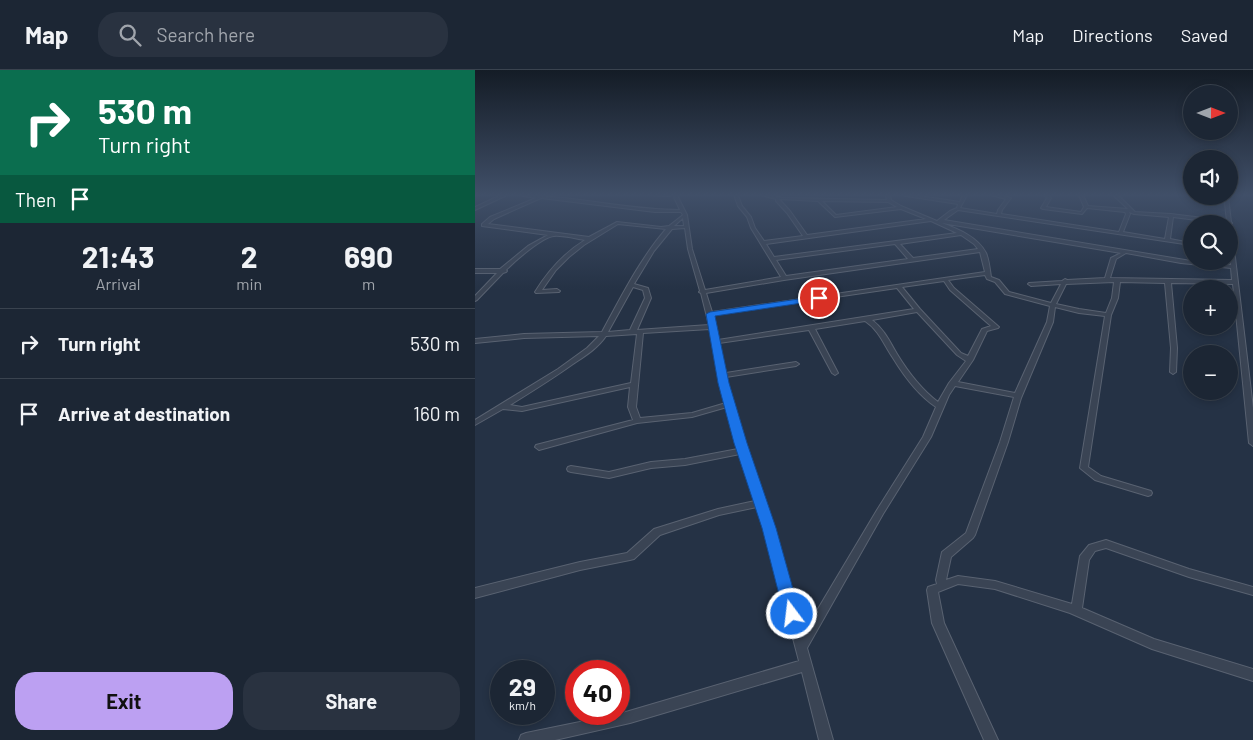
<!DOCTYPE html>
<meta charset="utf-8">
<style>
:root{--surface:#1c2634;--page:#293240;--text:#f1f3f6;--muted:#a0a5ac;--line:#3a434f;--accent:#bca0f2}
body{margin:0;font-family:Barlow,sans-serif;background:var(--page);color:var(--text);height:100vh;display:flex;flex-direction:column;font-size:19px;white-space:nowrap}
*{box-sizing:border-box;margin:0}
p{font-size:16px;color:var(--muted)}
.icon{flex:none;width:28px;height:28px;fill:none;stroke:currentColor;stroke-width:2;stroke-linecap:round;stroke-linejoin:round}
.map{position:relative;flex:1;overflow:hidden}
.drawer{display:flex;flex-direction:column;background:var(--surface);width:475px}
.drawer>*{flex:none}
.hud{background:#0b6e4f;color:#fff;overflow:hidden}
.needle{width:32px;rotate:90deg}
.controls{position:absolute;left:708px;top:15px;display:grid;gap:10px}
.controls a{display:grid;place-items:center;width:55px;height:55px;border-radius:50%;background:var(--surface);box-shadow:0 2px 8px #0003,0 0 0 1px var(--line);font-size:25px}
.speed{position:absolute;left:15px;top:590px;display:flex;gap:10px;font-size:25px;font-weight:700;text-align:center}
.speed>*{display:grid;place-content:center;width:65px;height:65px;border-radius:50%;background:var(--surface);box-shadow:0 2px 8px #0003,0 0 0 1px var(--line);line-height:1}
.speed small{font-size:12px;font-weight:400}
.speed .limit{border:8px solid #d22;background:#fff;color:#111}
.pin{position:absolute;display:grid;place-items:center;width:42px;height:42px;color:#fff;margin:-21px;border:2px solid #fff;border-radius:50%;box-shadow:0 1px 5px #0007}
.me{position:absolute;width:55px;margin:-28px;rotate:345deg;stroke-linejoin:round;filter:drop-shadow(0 0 4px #0008)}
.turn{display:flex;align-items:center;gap:18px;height:105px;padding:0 15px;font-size:22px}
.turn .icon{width:65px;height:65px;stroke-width:2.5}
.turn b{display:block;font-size:35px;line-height:42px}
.then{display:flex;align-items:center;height:48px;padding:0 15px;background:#0003;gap:10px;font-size:19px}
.eta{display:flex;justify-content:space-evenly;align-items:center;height:85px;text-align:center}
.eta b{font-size:30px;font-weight:700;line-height:35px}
.cta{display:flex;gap:10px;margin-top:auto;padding:10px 15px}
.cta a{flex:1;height:58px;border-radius:20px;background:var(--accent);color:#111;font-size:20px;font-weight:700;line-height:58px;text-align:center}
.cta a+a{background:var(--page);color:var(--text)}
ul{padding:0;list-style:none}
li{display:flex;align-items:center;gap:15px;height:70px;padding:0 15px;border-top:1px solid var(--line)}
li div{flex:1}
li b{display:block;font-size:19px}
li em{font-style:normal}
header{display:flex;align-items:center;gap:30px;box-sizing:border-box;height:70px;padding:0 25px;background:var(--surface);border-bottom:1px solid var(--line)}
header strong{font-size:24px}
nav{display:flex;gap:28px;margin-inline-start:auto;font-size:18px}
.search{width:350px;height:45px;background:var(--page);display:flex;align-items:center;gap:12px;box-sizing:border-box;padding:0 18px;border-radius:20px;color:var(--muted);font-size:19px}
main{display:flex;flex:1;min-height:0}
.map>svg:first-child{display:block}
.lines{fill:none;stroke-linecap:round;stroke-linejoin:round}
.minor-casing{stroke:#596271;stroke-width:2}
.minor{fill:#3a4454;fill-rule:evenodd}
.route{fill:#1a73e8;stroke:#114b97}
</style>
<header>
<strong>Map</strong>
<div class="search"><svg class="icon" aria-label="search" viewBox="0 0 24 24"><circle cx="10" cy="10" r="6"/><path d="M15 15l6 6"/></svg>Search here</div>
<nav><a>Map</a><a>Directions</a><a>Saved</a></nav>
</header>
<main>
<section class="drawer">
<div class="hud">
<div class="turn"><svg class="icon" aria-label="right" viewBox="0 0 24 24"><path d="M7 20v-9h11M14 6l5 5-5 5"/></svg><div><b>530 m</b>Turn right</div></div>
<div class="then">Then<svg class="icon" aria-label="arrive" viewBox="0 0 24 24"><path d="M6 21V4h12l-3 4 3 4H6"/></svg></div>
</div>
<div class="eta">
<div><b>21:43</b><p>Arrival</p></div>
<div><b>2</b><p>min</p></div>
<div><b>690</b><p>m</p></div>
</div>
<ul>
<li><svg class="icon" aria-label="right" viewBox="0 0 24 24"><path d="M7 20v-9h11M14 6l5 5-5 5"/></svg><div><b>Turn right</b></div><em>530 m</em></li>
<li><svg class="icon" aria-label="arrive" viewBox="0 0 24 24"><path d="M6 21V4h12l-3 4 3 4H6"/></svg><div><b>Arrive at destination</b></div><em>160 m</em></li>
</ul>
<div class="cta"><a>Exit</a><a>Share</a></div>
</section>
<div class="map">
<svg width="778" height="670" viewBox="0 0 778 670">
<rect width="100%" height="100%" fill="#253245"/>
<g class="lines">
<defs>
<g id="minor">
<path d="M26 125H32L0 140V137Z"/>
<path d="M42 125C97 125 151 140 205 140L198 125H202L212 145 217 179 230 220 306 207 276 158 272 147 263 136 259 125H263L267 136 276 147 280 158 289 171 328 166 312 143 301 131V129L286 125H296L308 128 412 130 411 125H415L416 130 426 136 462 151 475 141 482 138 483 134 425 125H438L485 132 488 125H492L485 138 522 144 523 140 531 129 516 125H526L536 128 527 140 526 144 644 162 651 144 650 142 612 138 607 144 568 139 566 138 572 128 569 125H574L576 128 571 137 606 142 609 137 604 125H608L613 136 653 139 638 125H643L660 142 696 144 752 151 749 126H753L756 152 757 153 756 154 778 338V376L774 373 758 214 696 213 702 278 701 302 698 304 695 302 696 278 690 213 645 212 643 228 636 245 613 397 626 406 676 421 677 423 676 425 673 426 620 410 605 398 630 246 604 243 580 237 578 252 546 328 533 372 500 465 498 468 476 487 471 510 483 506 520 511 597 534 605 486 614 475 631 470 714 499 778 517V525L714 507 631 478 620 481 614 490 607 538 679 569 778 599V611L677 579 595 543 520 519 483 514 463 522 469 553 523 670H509L457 553 452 520 453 517 462 514 461 510 467 482 491 463 525 372 539 327 480 316 474 325 456 367 408 444 332 578 358 670H344L327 602 155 653 80 670H44L46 665 51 663 144 644 324 591 289 458 282 437 244 445 185 465 159 489 155 490 105 500 0 528V518L105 492 152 483 179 459 243 439 280 431 265 384 210 395 176 398 134 408 96 402 93 401 92 399 93 397 96 396 134 402 176 392 210 389 263 379 252 337 217 347 162 353 64 380 60 377 61 375 158 350 153 337 155 317 47 341 28 339 0 355V350L83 299 112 278 124 266 49 268 0 273V269L49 264 127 262C146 227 165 189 191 159L143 154 109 175 94 187 81 200 67 220 82 219 85 221 84 222 61 223 60 222C73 201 89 183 110 170 103 169 86 165 79 166 67 167 40 191 31 200L32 201 31 202 28 203 2 230 0 231V226L22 203H0V199H25L53 176 73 165 7 156V154L15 147 61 128ZM66 128 180 142H206L208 145 194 156 186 157 142 152 114 167 13 154 19 149ZM304 129 343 131 360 147 426 139 451 149 332 165 315 141ZM347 131 413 132 422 137 361 145ZM483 140 716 175V173L695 169 698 147 754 154V173L756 195 716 191 469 150ZM654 142 659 144 694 147 690 169 648 162 655 144ZM208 148 209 156H199ZM456 151 482 163 299 187 291 174ZM467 153 646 183 636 188 630 208 592 210 590 209 587 211 554 213 553 214 556 216 586 214 576 233 534 222 524 210 516 207C515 200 514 190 511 183 503 167 483 159 467 153ZM210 158 213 179 225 221 224 222 226 223 234 255 162 260 176 228 173 218 159 214 179 181 197 159ZM486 165 499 174 503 179 438 188 425 174ZM420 174 433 189 311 206 301 190ZM505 182 510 202 237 242 231 223 309 210ZM651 183 706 193 756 198 757 210 635 208 641 189ZM510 205 512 209 520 212 530 224 575 236 572 252 540 323 483 312 498 290 512 261 523 258 524 257 479 218 473 210ZM469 211 475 220 516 256 507 259 493 286 486 283 445 239 427 217ZM639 212 637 228 631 243 604 239 581 234 591 214ZM158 217 168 220 170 228 155 260 133 262ZM422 218 439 239 243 270 238 245ZM442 242 482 285 491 291 474 313 463 332C447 320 433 302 422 284 415 272 409 259 397 250ZM390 251C404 260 409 275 418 288 429 306 443 325 461 337L448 367 402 440 328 564 299 458 269 373 251 307 321 296 324 294 321 292 251 303 244 273 334 260 357 303 360 305 363 303 340 259ZM235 259 243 306 251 333 217 343 165 348 161 337 168 263ZM162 264 156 313 47 337 35 335C56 322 77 309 98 294 110 286 123 278 131 266Z"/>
<path d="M168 125H196L194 126Z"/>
</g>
</defs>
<use href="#minor" class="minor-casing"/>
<use href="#minor" class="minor"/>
</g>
<linearGradient id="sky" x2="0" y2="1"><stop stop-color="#141c26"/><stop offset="0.57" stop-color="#404f68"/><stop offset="1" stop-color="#404f68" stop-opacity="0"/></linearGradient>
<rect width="778" height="219" fill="url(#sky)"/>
<path class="route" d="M344 226H347V230L240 246 254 313 272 373 301 458 325 544 323 549 317 551 311 549 309 544 287 458 259 373 243 313 231 244 235 242Z"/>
</svg>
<div class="controls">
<a><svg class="needle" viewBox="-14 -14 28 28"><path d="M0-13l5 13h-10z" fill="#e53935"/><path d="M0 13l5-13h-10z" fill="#a0a5ac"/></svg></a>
<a><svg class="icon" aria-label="sound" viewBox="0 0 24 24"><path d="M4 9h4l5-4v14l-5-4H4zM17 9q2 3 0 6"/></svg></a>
<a><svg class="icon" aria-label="search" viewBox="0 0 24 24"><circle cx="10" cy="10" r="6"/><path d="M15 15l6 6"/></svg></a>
<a>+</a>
<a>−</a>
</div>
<div class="speed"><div>29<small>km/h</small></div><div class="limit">40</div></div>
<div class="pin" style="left:344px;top:228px;background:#d93025"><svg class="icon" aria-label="arrive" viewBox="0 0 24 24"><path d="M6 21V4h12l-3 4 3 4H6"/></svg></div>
<svg class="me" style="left:317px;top:544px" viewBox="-20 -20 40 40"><circle r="17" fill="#1a73e8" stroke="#fff" stroke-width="3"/><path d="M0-11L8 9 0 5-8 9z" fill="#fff"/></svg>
</div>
</main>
